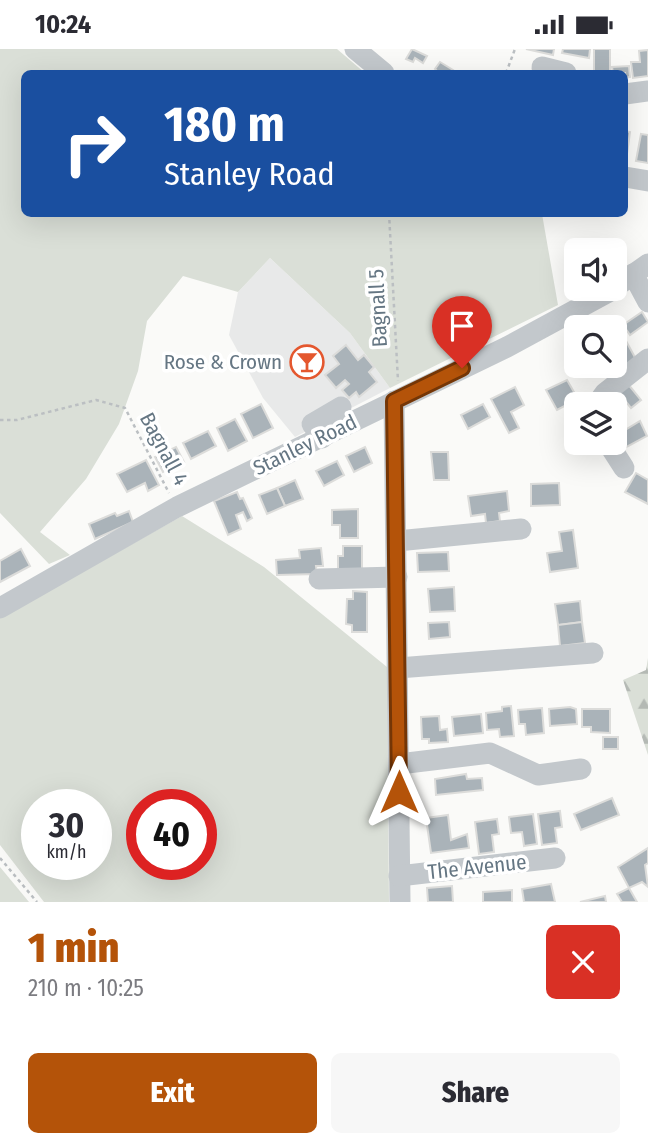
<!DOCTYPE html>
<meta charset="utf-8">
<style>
:root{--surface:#fff;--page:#f7f7f7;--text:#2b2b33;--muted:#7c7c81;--accent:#b45309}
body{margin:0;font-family:"Fira Sans Condensed",sans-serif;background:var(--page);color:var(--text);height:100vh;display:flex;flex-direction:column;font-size:26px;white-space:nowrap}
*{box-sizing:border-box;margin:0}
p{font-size:23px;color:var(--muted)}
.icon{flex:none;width:38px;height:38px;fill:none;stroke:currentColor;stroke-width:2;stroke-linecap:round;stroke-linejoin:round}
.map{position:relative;height:853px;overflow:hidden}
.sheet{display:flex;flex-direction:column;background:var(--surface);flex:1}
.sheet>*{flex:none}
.hud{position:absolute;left:21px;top:21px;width:607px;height:147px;border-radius:10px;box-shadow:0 7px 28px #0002;background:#1a4fa0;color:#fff;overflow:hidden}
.fabs{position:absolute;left:564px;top:189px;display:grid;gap:14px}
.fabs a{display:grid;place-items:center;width:63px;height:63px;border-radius:10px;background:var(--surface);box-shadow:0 7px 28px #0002;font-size:35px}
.speed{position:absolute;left:21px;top:740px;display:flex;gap:14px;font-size:35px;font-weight:700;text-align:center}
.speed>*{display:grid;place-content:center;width:91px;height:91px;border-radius:50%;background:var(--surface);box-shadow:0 7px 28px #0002;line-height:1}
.speed small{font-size:18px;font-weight:400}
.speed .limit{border:10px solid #d22;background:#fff;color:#111}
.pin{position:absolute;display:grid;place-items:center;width:60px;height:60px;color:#fff;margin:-72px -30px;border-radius:50% 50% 50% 0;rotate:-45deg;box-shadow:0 0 7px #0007}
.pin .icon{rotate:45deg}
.me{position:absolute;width:77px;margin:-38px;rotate:0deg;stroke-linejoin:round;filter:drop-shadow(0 0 5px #0008)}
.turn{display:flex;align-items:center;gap:24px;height:147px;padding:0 28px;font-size:32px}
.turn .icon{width:91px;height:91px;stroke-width:2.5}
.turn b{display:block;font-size:49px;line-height:60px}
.round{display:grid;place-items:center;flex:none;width:74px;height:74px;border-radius:10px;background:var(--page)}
.summary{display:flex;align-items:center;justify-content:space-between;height:119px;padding:0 28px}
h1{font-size:42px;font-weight:800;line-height:52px;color:var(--accent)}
.primary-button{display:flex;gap:14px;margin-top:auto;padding:14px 28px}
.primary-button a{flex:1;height:80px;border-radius:10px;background:var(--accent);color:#fff;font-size:28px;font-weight:800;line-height:80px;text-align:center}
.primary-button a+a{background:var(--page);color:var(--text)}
.status{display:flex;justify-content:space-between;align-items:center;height:49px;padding:0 35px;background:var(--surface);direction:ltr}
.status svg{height:19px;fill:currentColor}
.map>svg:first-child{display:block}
.built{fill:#e8e9e9}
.green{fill:#dadfd7;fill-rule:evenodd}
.forest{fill:url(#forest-firs)}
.building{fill:#aab3b9;stroke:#dcdcda;stroke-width:2}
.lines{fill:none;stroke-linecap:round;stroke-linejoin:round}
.path{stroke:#bbbfc2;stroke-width:2.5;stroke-dasharray:3.5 3.5;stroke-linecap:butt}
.minor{stroke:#c3c8cc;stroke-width:21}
.route-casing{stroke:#753606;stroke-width:18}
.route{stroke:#b45309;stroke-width:12}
.labels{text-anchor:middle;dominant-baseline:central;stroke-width:7;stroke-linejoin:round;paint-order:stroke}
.street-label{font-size:21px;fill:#657683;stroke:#fff}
.poi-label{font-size:21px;fill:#657683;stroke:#fff;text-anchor:end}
</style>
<div class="status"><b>10:24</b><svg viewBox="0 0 49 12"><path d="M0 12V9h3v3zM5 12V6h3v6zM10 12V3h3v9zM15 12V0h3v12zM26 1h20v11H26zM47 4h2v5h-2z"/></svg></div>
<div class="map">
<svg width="648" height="853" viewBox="0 0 648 853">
<defs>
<pattern id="forest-firs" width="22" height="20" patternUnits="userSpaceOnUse" patternTransform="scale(1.75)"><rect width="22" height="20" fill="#dadfd7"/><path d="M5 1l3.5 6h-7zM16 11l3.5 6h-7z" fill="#b4b9b4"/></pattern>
</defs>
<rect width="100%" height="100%" fill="#fafaf8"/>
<path class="built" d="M270 209 350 284 390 339 295 388 263 349 229 286 238 243Z"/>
<g class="green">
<path d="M0 0H337L365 24H24V164L542 165 558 256 390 339 350 284 270 209 238 243 183 227 147 272 138 322 119 375 86 430 40 483 70 506 49 515 0 464Z"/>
<path d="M182 467 264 518 387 618 389 853H44L0 796V569ZM37 756H96V816H37ZM142 756H201V816H142Z"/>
<path d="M0 818 29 853H0Z"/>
</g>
<path class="forest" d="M648 609V706L623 631 646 621Z"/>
<g class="building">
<path d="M412 0 427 7 423 14 415 9 413 13 406 10Z"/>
<path d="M526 0H554L553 6Z"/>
<path d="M563 0H590L589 9 562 4Z"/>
<rect x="594" y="0" width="16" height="24"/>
<path d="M648 1V27L633 29 631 13H640L639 2Z"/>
<path d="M440 13 453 21 451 24H439L435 20Z"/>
<path d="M629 17 630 28 625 29V24H613L612 18Z"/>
<path d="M625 82 630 83 626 112H625Z"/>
<path d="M641 85 648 86V114L636 112Z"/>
<path d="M642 263 648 273 630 286 623 276Z"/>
<path d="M619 279 638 314 629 320 625 314 621 317 614 307V282Z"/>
<path d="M346 296 358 311 364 306 374 318 369 323 377 333 359 348 356 343 349 349 342 341 349 335 345 331 336 339 325 326 339 315 333 307Z"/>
<path d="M567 331 578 350 557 361 546 341Z"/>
<path d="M628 335 641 351 631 359 618 343Z"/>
<path d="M515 338 524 356 511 363 519 379 509 384 491 350Z"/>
<path d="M261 355 273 379 253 389 241 365Z"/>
<path d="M483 355 490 368 468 380 461 366Z"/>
<path d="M618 367 625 381 640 372 647 387 621 401 614 388V369Z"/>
<path d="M235 370 247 392 228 402 217 379Z"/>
<path d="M208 382 216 397 191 410 183 394Z"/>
<path d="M176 398 184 413 163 423 155 408Z"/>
<path d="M365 398 372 414 354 423 346 407Z"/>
<path d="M431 403H448L449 431H434Z"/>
<path d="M146 411 159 436 148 442 145 434 127 443 117 425Z"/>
<path d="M337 412 344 426 324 437 316 422Z"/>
<path d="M636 424 648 431V455L625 443Z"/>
<path d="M295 431 303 450 285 457 277 439Z"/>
<path d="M559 434 560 456 531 457V435Z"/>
<path d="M277 439 285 457 267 465 259 446Z"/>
<path d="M507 442 509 462 499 464 500 472 486 474 485 465 471 467 468 447Z"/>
<path d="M237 443 240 450 243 449 252 469 247 472 243 463 236 466 241 480 228 486 214 452Z"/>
<path d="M358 460V489H340V476H332V461Z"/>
<path d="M129 462 133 473 95 490 89 475 115 464 117 467Z"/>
<path d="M573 481 578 519 550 523 547 504 562 502 559 483Z"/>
<path d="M343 497H362V522H338V507H343Z"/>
<path d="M321 499 323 517H316L317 525 277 526 276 511 300 509 299 501Z"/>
<path d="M21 500 30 517 0 533V512Z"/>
<path d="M448 503 449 522 418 523 417 504Z"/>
<path d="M454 538 455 562 430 563 428 540Z"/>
<path d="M353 542 367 543V583H352V576L346 575 347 550H353Z"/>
<path d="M580 552 582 573 558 576 555 555Z"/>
<path d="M449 573 450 588 429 590 428 574Z"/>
<path d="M582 573 585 594 560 597 558 576Z"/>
<path d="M511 657 514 687 500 688 499 680 487 681 486 664 502 662V658Z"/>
<path d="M570 658 576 660 577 675 550 677 549 660Z"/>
<path d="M542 659 544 684 526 686 525 675H519L518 661Z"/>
<path d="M582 660H610V684L591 683V678H582Z"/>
<path d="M481 665 483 684 454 687 452 668Z"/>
<path d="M439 667 440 681 447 680 448 693 429 694V690H422L421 668Z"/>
<rect x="603" y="688" width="15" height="12"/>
<path d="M466 725 467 730 482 729 483 741 436 746 435 730Z"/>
<path d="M612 749 619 766 581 781 574 765Z"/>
<path d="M560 762 562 778 555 779 557 794 542 796 538 765Z"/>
<path d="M533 765 537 795 524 797 522 783 511 784 509 768Z"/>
<path d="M448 766 451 791 467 785 469 799 431 804 426 769Z"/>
<path d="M497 770 499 785 492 786 494 803 479 805 475 773Z"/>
<path d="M648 799V814L645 816 648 838 642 833 629 839 618 818Z"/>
<path d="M551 835 555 853H524L522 840Z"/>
<path d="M452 837 453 853H428L427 839Z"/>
<path d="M629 839 637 853H622L617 845Z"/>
<path d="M512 841V853H483V843Z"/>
<path d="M605 847 606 853H580Z"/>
</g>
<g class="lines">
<g class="path">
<path d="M506 24 515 0"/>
<path d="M389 164 398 332"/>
<path d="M0 371H17L96 351 125 359 169 444"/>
<path d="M0 809 37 853"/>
</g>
<g class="minor">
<path d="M355 0 384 24"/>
<path d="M542 18 566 24"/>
<path d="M625 45 648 42"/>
<path d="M625 128 648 132"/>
<path d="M633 225 648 253"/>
<path d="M614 239 648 215"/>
<path d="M394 352 400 853"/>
<path d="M597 355 605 344 648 310"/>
<path d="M322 389 312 375 341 358"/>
<path d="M608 394 624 419"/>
<path d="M397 492 521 480"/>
<path d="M319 530 397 528"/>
<path d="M0 559 177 458 507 298 614 240"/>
<path d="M398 619 593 604"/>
<path d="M399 715 490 704 538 726 581 720"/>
<path d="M399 827 555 809"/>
</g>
</g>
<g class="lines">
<defs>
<path id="route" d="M399 743 394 352 462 319"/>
</defs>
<use href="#route" class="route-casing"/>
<use href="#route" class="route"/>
</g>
<defs>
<symbol id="bar-ring" viewBox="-11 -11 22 22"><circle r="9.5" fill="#fff" stroke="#e4572e" stroke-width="1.5"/><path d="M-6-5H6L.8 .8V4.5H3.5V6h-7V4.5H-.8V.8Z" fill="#e4572e"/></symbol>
</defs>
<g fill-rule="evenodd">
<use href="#bar-ring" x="288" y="294" width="38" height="38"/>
</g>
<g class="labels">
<g class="street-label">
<text transform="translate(378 259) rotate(-93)">Bagnall 5</text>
<text transform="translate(305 396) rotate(-26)">Stanley Road</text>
<text transform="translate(164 400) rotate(62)">Bagnall 4</text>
<text transform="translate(477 818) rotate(-6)">The Avenue</text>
</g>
<g class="poi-label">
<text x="282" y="313">Rose &amp; Crown</text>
</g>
</g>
</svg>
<div class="fabs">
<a><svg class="icon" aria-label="sound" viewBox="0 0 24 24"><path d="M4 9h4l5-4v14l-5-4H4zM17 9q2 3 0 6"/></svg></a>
<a><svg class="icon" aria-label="search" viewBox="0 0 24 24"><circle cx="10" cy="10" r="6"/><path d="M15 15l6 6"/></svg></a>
<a><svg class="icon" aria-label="layers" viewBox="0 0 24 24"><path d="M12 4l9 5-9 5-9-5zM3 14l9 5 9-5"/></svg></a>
</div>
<div class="speed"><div>30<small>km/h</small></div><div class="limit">40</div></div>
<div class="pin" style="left:462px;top:319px;background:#d93025"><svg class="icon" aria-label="arrive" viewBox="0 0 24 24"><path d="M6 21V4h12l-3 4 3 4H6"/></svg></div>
<svg class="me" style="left:399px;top:743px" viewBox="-20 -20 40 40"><path d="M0-17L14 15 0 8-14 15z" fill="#b45309" stroke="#fff" stroke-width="4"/></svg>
<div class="hud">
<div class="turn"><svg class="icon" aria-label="right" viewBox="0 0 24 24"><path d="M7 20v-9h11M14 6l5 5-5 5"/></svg><div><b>180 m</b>Stanley Road</div></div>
</div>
</div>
<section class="sheet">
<div class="summary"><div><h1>1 min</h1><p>210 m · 10:25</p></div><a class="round" style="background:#d93025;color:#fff"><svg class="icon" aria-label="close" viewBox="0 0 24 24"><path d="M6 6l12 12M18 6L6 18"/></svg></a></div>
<div class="primary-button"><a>Exit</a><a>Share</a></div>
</section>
